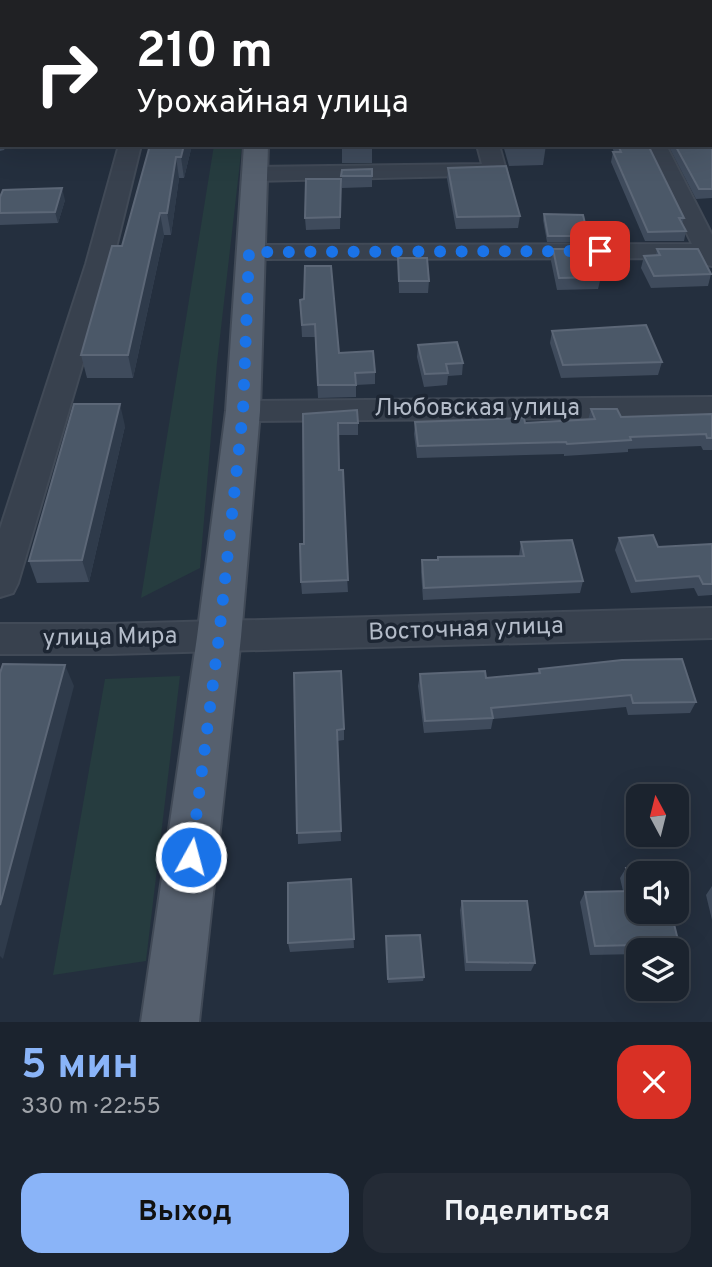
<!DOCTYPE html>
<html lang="ru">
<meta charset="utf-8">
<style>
:root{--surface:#1b232e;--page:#242b36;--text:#f1f3f6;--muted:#a0a4aa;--line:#39404a;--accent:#8ab4f8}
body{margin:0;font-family:Overpass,sans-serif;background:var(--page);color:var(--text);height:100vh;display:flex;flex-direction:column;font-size:26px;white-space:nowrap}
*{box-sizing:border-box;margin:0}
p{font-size:23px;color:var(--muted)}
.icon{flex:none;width:38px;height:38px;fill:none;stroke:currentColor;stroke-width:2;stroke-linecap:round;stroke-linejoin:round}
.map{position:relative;height:1022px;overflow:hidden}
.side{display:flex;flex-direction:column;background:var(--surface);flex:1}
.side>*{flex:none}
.hud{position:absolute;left:0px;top:0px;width:712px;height:147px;box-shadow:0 7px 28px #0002,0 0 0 2px var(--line);background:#202124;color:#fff;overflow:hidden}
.needle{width:46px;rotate:353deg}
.tools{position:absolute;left:626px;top:784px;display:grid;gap:14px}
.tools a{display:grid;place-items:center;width:63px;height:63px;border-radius:14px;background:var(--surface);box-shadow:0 7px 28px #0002,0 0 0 2px var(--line);font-size:35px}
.pin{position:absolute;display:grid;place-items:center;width:60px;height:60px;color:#fff;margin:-30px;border-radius:14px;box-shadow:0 4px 10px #0006}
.me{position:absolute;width:77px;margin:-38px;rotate:7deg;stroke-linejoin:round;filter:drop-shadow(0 0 5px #0008)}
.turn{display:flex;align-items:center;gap:24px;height:147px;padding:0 21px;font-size:32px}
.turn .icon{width:91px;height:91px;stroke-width:2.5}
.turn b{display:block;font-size:49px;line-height:60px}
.round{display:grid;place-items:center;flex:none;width:74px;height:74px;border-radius:21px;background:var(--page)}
.headline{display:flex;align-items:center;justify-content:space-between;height:119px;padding:0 21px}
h1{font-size:42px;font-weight:700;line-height:52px;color:var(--accent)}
.primary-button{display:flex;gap:14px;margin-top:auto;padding:14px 21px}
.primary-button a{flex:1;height:80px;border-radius:21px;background:var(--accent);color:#111;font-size:28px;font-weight:700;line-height:80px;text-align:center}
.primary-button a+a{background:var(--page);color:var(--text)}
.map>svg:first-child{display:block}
.green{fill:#263c3f}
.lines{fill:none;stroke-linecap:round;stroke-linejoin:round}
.minor-casing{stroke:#414a57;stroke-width:4}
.major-casing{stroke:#414a57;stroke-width:4}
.minor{fill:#38414e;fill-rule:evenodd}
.major{fill:#56606e;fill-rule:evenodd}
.wall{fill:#3f4b5c}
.shaded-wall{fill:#2f3b4b}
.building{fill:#4b5868;stroke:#5c6777;stroke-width:2}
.route{stroke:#1a73e8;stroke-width:12;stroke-dasharray:0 21.6}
.labels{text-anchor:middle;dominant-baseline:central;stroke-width:7;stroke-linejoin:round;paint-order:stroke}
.street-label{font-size:24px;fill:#b4bcc9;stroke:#1d2633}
</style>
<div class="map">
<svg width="712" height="1022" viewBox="0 0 712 1022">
<rect width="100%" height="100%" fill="#242f3e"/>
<g class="green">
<path d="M214 145H242L217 363 200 568 141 598Z"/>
<path d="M180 676 146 961 53 975 105 679Z"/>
</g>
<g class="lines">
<defs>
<g id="minor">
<path d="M360 0H379L380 2H361Z"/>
<path d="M570 0H586L587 2H571Z"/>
<rect x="710" y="87" width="2" height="12"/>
<path d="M119 145H141L112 264 18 583 13 593 0 597V529L86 264Z"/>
<path d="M477 145H499L506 170 503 175 254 181 246 179 243 174 246 169 254 167 482 164Z"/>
<path d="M644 145H666L712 235V266L703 264 699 258 249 259 240 257 237 252 240 247 249 245 692 244Z"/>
<path d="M712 397V417L243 421 232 418 228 411 232 404 243 401Z"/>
<path d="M712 608V638L110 654H0V624H110Z"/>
</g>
<g id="major">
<path d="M257 0H287L256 2Z"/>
<path d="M325 0H347L324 2Z"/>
<rect x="0" y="36" width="2" height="12"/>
<path d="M244 145H268L260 411 241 637 199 1022H141L197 637 226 411Z"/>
</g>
</defs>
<use href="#minor" class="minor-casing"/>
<use href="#major" class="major-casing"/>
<use href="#minor" class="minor"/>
<use href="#major" class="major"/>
</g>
<g class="wall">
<path d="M678 0H712V37L710 35V2H679Z"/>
<path d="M0 73H2V145H7L4 150 0 151Z"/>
<path d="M712 135V198L696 199 668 145H710Z"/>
<path d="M150 145H192L184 178H179L171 235H164L133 378H87L81 355 122 246Z"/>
<rect x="342" y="145" width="30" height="18"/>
<path d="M503 145H546L543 165 509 166Z"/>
<path d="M611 145H648L684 218 682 224 686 231 684 241H645L611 162 613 152H614Z"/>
<path d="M448 168 520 216 518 228 456 229 447 179Z"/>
<path d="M372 169V187L342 188V170Z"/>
<path d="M341 179 340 229 306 230 305 218Z"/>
<path d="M0 197 65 200 58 223 0 225Z"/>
<path d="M544 214 588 236 587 242H547L543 220Z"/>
<path d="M553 249 601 277 598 289 557 290 551 261Z"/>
<path d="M657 249 711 274 708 286 651 288 641 268 644 256 656 255Z"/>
<path d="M398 258 429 281 428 293H399Z"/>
<path d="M300 300 339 353 375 372V384L356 385V397L318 398 315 337H302Z"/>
<path d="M552 331 662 362 658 375 561 378 550 343Z"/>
<path d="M418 345 463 363 462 375 448 376 447 385 424 387 417 357Z"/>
<path d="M591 409 621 417 712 414V450H703L701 446 628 449V452L564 456V454L417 458 414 434 415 422 525 423 588 420Z"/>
<path d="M303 414 358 423V435H338L348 592 302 594 301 582 304 544Z"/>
<path d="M125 426 89 582 37 583 29 561Z"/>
<path d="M619 538 658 547 712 544V595L698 596 694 588 631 593 615 550Z"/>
<path d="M521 542 583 581 580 593 423 600 421 572 422 560 519 556Z"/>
<path d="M539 669 696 702 690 713 628 715 626 707 493 719 491 729 424 733 418 686 420 674 486 678 538 673Z"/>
<path d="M294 673 344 729V740L337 741 341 841 298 844Z"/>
<path d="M626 868 679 944 675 950H639V954L590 955 580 902 585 892 623 891 620 878Z"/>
<path d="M351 879 354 948 290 952 288 943Z"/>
<path d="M712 886V920L706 895Z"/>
<path d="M462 901 535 963 531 971H465L460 910Z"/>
<path d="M386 936 424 977 423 981 388 983Z"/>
</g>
<g class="shaded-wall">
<path d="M184 145H192L184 178 181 157Z"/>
<path d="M176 157 179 178 171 235 167 213Z"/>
<path d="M62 188 65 200 58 223 55 212Z"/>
<path d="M160 213 164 235 133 378 128 355Z"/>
<path d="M120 404 125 426 89 582 82 560Z"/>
<path d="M65 665 74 686 3 959 0 956V905Z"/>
</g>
<g class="building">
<path d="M466 0H493L494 2H466Z"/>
<path d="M540 0H568V2H541Z"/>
<path d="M603 0H633L634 2H604Z"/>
<path d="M686 0H712V26L710 24V2L687 1Z"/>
<path d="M0 73H2V132L0 136Z"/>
<path d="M710 133 712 135V189H699L675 145H710Z"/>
<path d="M150 145H184L181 157H176L167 213H160L128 355H81L112 246H122Z"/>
<path d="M618 145H648L684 218H679L686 231 648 232 613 152H621Z"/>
<path d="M506 166 520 216 457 217 448 168Z"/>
<path d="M372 169V176H341L342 170Z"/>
<path d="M306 179H341L340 217 305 218Z"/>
<path d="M62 188 55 212 0 213V197L3 190Z"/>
<path d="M544 214 583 215 588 236H548Z"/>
<path d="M553 249H594L601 277 559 278Z"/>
<path d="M657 249H698L711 274 654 276 644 256 660 255Z"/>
<path d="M398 258H427L429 281H399Z"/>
<path d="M305 266H331L339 353 373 351 375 372 355 373 356 385H318L315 324 302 325 300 300 304 299Z"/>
<path d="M646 325 662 362 563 365 552 331Z"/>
<path d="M457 342 463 363 446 364 448 373 425 374 418 345Z"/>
<path d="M74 404H120L82 560 29 561Z"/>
<path d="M591 409H617L621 417 712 414V438H707L706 434 630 437 631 440 567 444 566 442 418 446 415 422 524 418 525 423 595 419Z"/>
<path d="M357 410 358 423H338L339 470H343L348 580 301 582 300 544H304L303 414Z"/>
<path d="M653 535 658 547 712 544V584H703L699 576 636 581 619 538Z"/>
<path d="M572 540 583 581 424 588 422 560H438V557L524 556 521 542Z"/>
<path d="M682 659 696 702 633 703 631 695 491 708 493 718 425 721 420 674 485 671 486 678 540 673 539 669 622 660Z"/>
<path d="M3 664 65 665 0 905V673Z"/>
<path d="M341 671 344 729 337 730 341 831 297 833 294 673Z"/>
<path d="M626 868H660L662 873H639V912H671L679 944 595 946 585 892 630 891Z"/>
<path d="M351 879 354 939 288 943V883Z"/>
<path d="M462 901H527L535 963 467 962Z"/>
<path d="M420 935 424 977 388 979 386 936Z"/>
</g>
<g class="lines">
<path class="route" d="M191 857 219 636 243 411 249 252 600 251"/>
</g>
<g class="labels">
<g class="street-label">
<text x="477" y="409">Любовская улица</text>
<text transform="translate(466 630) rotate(-2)">Восточная улица</text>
<text transform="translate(110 638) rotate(-1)">улица Мира</text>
</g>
</g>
</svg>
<div class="tools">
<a><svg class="needle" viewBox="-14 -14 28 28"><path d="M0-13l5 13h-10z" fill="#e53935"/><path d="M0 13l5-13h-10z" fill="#a0a4aa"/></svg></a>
<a><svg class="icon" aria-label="sound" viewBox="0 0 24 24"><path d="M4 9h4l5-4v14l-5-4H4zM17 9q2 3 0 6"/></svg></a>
<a><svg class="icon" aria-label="layers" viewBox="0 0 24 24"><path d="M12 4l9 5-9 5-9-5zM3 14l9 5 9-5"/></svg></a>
</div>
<div class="pin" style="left:600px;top:251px;background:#d93025"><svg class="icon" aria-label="arrive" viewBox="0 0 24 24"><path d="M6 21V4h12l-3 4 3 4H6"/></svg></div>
<svg class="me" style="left:191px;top:857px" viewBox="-20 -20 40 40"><circle r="17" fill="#1a73e8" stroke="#fff" stroke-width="3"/><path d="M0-11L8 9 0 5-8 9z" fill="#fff"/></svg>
<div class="hud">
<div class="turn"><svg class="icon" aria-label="right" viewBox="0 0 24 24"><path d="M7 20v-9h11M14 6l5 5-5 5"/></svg><div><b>210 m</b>Урожайная улица</div></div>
</div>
</div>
<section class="side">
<div class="headline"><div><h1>5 мин</h1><p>330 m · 22:55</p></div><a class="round" style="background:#d93025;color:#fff"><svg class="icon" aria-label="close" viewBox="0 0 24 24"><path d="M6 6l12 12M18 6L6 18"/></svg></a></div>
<div class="primary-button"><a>Выход</a><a>Поделиться</a></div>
</section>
